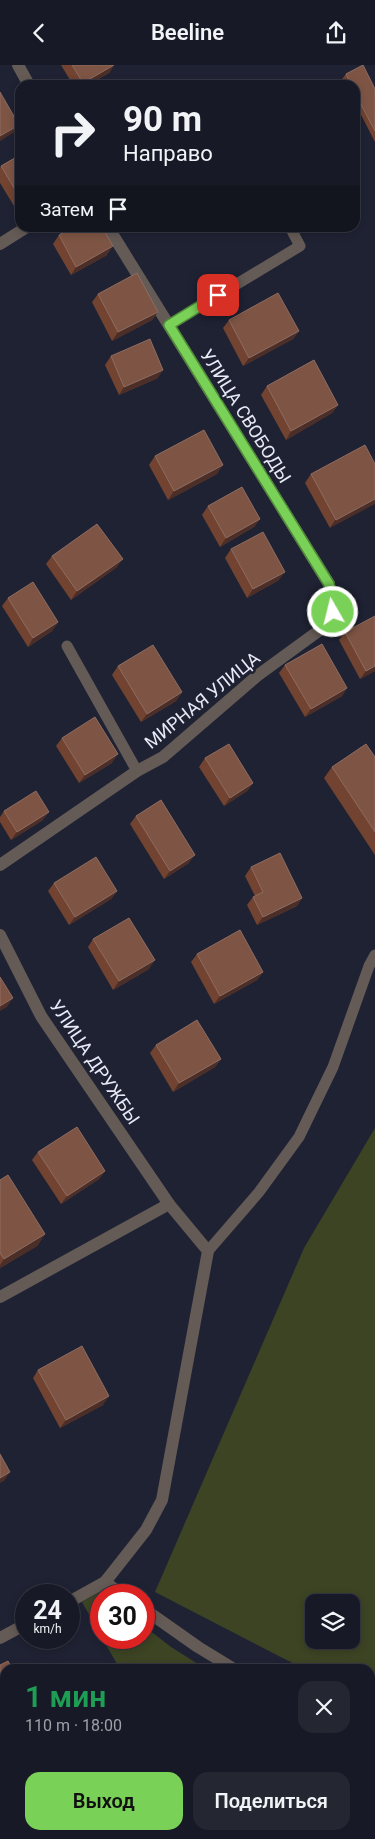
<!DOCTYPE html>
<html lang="ru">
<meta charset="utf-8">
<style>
:root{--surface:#171a26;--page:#242732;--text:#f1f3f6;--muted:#9ea1a7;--line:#363843;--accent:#7ad157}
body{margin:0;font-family:Roboto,sans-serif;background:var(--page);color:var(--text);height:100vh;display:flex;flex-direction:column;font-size:19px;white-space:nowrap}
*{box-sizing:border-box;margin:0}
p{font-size:16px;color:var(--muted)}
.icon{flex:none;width:28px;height:28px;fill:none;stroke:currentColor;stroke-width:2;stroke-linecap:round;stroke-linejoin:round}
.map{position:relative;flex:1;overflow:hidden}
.sheet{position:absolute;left:0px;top:1599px;width:375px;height:176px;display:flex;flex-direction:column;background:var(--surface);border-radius:15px 15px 0 0;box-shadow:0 2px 8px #0003,0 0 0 1px var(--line)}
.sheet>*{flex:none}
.hud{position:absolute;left:15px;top:15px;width:345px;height:152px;border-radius:15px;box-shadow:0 2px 8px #0003,0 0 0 1px var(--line);background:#171a26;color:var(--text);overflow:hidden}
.fabs{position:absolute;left:305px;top:1529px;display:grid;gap:10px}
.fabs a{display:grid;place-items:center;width:55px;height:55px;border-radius:10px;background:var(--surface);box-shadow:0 2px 8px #0003,0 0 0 1px var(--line);font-size:25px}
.speed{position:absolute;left:15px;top:1519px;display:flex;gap:10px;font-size:25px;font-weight:700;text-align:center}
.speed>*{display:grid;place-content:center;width:65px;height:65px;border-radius:50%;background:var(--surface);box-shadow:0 2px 8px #0003,0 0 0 1px var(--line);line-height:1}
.speed small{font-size:12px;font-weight:400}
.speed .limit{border:8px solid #d22;background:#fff;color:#111}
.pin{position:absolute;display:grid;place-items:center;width:42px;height:42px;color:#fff;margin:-21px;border-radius:10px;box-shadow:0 2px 8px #0006}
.me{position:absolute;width:55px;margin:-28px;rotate:352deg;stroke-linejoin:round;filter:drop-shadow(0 0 4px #0008)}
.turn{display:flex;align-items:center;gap:18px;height:105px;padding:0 25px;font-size:22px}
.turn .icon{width:65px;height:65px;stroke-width:2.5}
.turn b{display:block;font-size:35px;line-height:42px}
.then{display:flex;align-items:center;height:48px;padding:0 25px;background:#0003;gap:10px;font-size:19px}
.round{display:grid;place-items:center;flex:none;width:52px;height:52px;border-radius:15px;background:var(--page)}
.head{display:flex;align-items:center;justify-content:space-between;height:85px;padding:0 25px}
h1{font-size:30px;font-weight:600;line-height:38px;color:#1e9e55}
.button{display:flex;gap:10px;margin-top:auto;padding:10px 25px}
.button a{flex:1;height:58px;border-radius:15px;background:var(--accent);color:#111;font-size:20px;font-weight:600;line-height:58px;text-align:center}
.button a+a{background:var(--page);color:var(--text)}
header{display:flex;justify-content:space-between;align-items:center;height:65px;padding:0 25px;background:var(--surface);font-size:22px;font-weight:600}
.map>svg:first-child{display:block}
.green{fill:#3c4424;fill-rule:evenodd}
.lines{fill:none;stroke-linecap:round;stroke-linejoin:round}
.lane{stroke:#645b56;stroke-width:11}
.street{stroke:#645b56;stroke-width:12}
.wall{fill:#714330}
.shaded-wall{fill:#4b2e28}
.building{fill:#7e5545;stroke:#8e6c61}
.route-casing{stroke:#4f8839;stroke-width:12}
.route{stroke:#7ad157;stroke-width:9}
.labels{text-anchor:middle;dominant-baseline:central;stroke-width:5;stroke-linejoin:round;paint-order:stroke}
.street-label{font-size:18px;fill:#e8ebf7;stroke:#1f2233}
</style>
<header><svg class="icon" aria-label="back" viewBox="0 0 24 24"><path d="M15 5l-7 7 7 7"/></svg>Beeline<svg class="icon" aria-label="share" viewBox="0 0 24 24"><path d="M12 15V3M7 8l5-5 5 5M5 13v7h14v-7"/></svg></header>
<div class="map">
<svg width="375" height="1774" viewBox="0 0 375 1774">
<rect width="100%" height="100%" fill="#1f2233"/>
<g class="green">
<path d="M375 1063V1640L370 1638V1604H304L155 1527 304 1183ZM314 1538H351V1575H314Z"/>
<path d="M100 1527 104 1530H101V1571L82 1537Z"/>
<path d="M144 1561 171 1582 206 1604H120L102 1573 144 1572Z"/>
<path d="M370 1683 375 1686V1774H216L214 1770H370Z"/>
</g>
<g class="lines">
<g class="lane">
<path d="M169 260 300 181 290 162"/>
<path d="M67 581 137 706"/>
<path d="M208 1186 259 1127 299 1072 333 1002 369 901 375 890"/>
</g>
<g class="street">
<path d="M18 0 29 20"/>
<path d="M0 179 27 162"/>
<path d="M0 800 137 706 163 692 257 611 324 562 333 547 329 519 108 162"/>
<path d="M0 870 41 951 169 1139 208 1186 162 1435 146 1465 105 1517 123 1530"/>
<path d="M0 1232 169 1139"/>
<path d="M69 1537 105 1517"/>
<path d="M144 1544 198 1582 234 1604"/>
<path d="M0 1573 26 1559"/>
<path d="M370 1669 375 1671"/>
</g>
</g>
<g class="wall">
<path d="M61 0H114L109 8 88 20H73Z"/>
<path d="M346 9 375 24V77L355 38V20H345L342 14Z"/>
<path d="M20 90V138L14 141 0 118V103L1 101Z"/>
<path d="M59 170 107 190 71 210 53 179Z"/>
<path d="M98 229 158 247 152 255 112 276 92 237Z"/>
<path d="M229 255 299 266 293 274 243 301 223 263Z"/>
<path d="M111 291 158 313 119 330 105 300Z"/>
<path d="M267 321 338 340 332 348 286 375 261 330Z"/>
<path d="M155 391 217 409 168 435 149 400Z"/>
<path d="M375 399 330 463 305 418 311 409Z"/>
<path d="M208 441 260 454 254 462 220 482 202 450Z"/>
<path d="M231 484 279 515 247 533 225 493Z"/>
<path d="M52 491 117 502 71 535 46 499Z"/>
<path d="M8 533 58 557 52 566 28 582 2 541Z"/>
<path d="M345 567 375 606 360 614 339 575Z"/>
<path d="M285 600 347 623 342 631 305 652 279 608Z"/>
<path d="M118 601 182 627 176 636 141 657 112 610Z"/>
<path d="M62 673 112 698 79 718 56 681Z"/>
<path d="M375 692V790L324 713 332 702Z"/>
<path d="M205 693 253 718 247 726 224 741 199 702Z"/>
<path d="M4 746 43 755 11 775 0 757V752Z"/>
<path d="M136 751 189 798 164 814 130 759Z"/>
<path d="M251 802 302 833 297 841 257 860 247 840 253 832 255 831 245 811Z"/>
<path d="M54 818 117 826 111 834 69 860 48 826Z"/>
<path d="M93 874 149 904 113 925 88 882Z"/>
<path d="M197 889 263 907 257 915 214 939 191 897Z"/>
<path d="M156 980 221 994 215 1002 173 1027 150 988Z"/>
<path d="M38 1087 105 1106 99 1114 61 1139 32 1095Z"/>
<path d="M0 1115 45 1169 37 1181 0 1203Z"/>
<path d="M38 1305 103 1340 60 1363 33 1313Z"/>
<path d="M57 1770H105L107 1774H55Z"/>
</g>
<g class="shaded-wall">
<path d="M114 0 109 8 88 20H82L83 18Z"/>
<path d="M19 60 13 68 0 76V71Z"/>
<path d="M20 133V138L14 141Z"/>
<path d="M113 181 107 190 71 210 76 202Z"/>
<path d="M158 247 152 255 112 276 118 267Z"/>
<path d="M299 266 293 274 243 301 249 293Z"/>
<path d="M163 305 158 313 119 330 124 322Z"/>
<path d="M338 340 332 348 286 375 291 366Z"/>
<path d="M223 400 217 409 168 435 174 426Z"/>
<path d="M375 434V439L330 463 336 455Z"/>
<path d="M260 454 254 462 220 482 226 473Z"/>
<path d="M123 494 117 502 71 535 77 526Z"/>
<path d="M285 507 279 515 247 533 253 524Z"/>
<path d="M58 557 52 566 28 582 33 573Z"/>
<path d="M375 601V606L360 614 366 606Z"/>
<path d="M347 623 342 631 305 652 311 644Z"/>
<path d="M182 627 176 636 141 657 147 649Z"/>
<path d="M118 689 112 698 79 718 85 710Z"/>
<path d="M253 718 247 726 224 741 230 733Z"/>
<path d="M49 747 43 755 11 775 17 767Z"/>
<path d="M195 790 189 798 164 814 170 806Z"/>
<path d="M117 826 111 834 69 860 75 852Z"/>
<path d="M302 833 297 841 257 860 263 852Z"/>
<path d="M155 895 149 904 113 925 119 916Z"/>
<path d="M263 907 257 915 214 939 220 931Z"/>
<path d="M13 933 7 942 0 946V941Z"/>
<path d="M221 994 215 1002 173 1027 179 1018Z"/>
<path d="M105 1106 99 1114 61 1139 67 1131Z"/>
<path d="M45 1169 37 1181 0 1203V1200L4 1194Z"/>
<path d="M109 1331 103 1340 60 1363 66 1355Z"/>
<path d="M10 1407 4 1416 0 1418V1413Z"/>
<path d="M5 1651V1657L0 1659V1654Z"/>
</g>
<g class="building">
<path d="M72 0H114L83 18Z"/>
<path d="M363 0 375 24V66L355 28V20H351L346 9Z"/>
<path d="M0 27 19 60 0 71Z"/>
<path d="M20 90V133L1 101Z"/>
<path d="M73 162H102L113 181 76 202 59 170Z"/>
<path d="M137 208 158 247 118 267 98 229Z"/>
<path d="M278 228 299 266 249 293 229 255Z"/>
<path d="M150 274 163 305 124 322 111 291Z"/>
<path d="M314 295 338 340 291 366 267 321Z"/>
<path d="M204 365 223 400 174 426 155 391Z"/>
<path d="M365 380 375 399V434L336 455 311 409Z"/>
<path d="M242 422 260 454 226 473 208 441Z"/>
<path d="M97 459 123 494 77 526 52 491Z"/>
<path d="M263 467 285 507 253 524 231 484Z"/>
<path d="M33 517 58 557 33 573 8 533Z"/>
<path d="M375 551V601L366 606 345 567Z"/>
<path d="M322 579 347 623 311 644 285 600Z"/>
<path d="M153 580 182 627 147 649 118 601Z"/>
<path d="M95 652 118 689 85 710 62 673Z"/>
<path d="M229 679 253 718 230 733 205 693Z"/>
<path d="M366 679 375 692V767L332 702Z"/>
<path d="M36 726 49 747 17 767 4 746Z"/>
<path d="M161 735 195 790 170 806 136 751Z"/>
<path d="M280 788 302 833 263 852 253 832 263 827 251 802Z"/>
<path d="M96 792 117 826 75 852 54 818Z"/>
<path d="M129 853 155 895 119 916 93 874Z"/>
<path d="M240 865 263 907 220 931 197 889Z"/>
<path d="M0 912 13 933 0 941Z"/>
<path d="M197 955 221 994 179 1018 156 980Z"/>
<path d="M77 1062 105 1106 67 1131 38 1087Z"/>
<path d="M8 1110 45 1169 4 1194 0 1188V1115Z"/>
<path d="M82 1281 109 1331 66 1355 38 1305Z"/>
<path d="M0 1389 10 1407 0 1413Z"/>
<path d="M8 1596 12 1604H5V1651L0 1654V1600Z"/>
<path d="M61 1770H105L107 1774H63Z"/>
</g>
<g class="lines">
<defs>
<path id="route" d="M218 230 169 260 329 519 333 547"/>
</defs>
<use href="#route" class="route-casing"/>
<use href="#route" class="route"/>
</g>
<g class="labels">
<g class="street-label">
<text transform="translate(246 351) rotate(58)">УЛИЦА СВОБОДЫ</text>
<text transform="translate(202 635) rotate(-39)">МИРНАЯ УЛИЦА</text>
<text transform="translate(95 997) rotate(56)">УЛИЦА ДРУЖБЫ</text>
</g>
</g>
</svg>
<div class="fabs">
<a><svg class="icon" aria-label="layers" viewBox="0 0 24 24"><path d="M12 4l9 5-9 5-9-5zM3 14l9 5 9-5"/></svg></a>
</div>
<div class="speed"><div>24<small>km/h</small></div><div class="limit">30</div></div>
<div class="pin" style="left:218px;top:230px;background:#d93025"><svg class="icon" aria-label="arrive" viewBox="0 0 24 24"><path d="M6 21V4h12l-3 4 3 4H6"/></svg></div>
<svg class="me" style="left:333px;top:547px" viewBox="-20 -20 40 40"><circle r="17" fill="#7ad157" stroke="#fff" stroke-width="3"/><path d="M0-11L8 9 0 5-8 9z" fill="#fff"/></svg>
<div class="hud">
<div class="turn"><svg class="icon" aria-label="right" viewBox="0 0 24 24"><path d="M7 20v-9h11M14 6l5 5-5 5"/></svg><div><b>90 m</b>Направо</div></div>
<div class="then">Затем<svg class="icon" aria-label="arrive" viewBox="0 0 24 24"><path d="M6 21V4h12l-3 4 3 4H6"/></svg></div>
</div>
<section class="sheet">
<div class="head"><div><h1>1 мин</h1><p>110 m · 18:00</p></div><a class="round"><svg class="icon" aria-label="close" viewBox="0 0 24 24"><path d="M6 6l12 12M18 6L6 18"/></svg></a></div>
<div class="button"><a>Выход</a><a>Поделиться</a></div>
</section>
</div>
